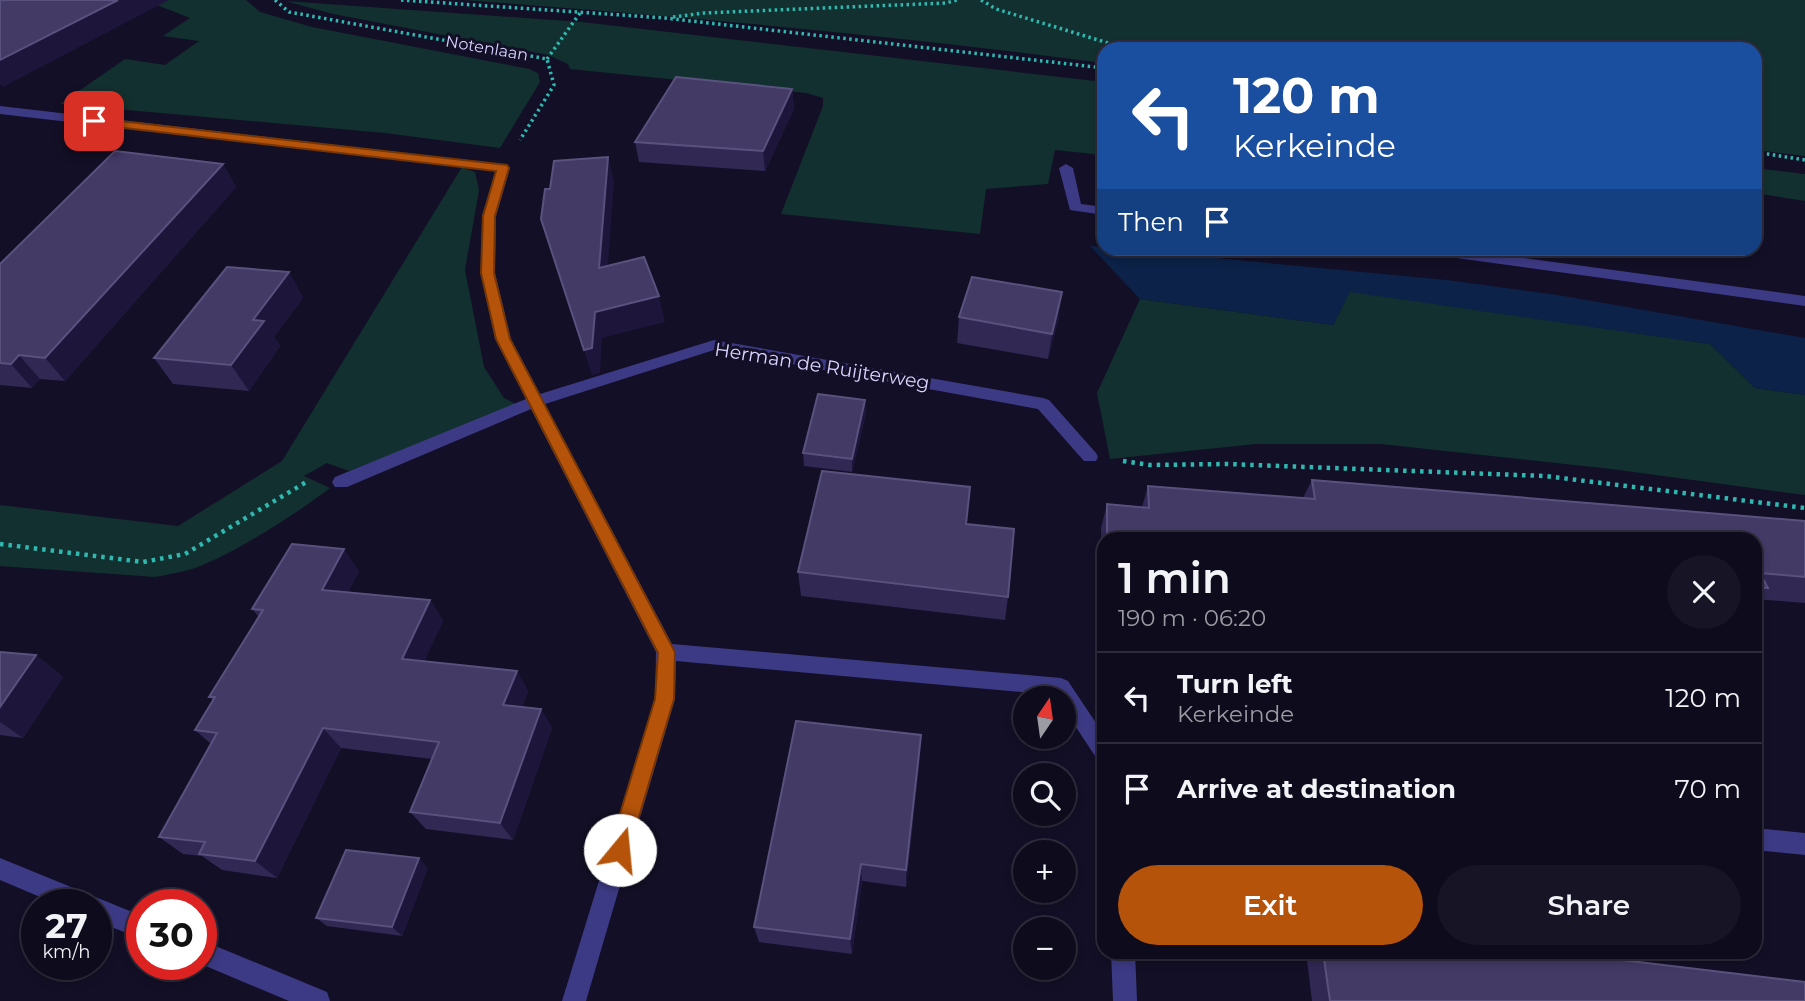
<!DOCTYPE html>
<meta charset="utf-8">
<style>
:root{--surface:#0e0b1c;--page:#171425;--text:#f1f3f6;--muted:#9b9ba3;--line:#2e2b3b;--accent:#b45309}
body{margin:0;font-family:Montserrat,sans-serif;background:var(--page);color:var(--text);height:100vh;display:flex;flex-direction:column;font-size:26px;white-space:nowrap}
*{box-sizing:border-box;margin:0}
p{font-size:23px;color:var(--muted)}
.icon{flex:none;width:38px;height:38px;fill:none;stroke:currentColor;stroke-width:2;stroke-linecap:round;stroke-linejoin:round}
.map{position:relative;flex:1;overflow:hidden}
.panel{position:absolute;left:1097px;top:532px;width:665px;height:427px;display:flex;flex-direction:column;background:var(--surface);border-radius:21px;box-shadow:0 4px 10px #0003,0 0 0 2px var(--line)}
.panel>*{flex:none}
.top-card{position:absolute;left:1097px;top:42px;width:665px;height:214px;border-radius:21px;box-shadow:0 4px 10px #0003,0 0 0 2px var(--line);background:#1a4fa0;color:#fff;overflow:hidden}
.needle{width:46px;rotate:13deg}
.fabs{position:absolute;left:1013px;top:686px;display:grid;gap:14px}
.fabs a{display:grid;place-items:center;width:63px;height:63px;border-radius:50%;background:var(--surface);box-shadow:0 4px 10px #0003,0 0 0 2px var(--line);font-size:35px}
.speed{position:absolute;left:21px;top:889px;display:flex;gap:14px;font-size:35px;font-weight:700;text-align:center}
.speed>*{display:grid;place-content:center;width:91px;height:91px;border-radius:50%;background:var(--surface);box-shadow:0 4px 10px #0003,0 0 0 2px var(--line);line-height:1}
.speed small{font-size:18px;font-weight:400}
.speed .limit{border:10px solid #d22;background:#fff;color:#111}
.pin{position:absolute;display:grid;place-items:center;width:60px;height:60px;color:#fff;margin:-30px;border-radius:14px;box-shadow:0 4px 10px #0006}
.me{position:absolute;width:77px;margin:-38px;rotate:17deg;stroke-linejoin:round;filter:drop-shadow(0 0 5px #0008)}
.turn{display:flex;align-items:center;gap:24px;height:147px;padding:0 21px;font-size:32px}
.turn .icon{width:91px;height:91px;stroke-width:2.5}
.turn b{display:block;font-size:49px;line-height:60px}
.then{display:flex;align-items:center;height:66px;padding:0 21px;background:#0003;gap:14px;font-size:26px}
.round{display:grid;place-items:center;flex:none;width:74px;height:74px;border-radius:37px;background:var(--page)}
.headline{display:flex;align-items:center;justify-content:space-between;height:119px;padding:0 21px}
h1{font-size:42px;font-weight:600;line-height:52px}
.primary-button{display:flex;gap:14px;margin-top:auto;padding:14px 21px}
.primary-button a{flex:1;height:80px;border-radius:42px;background:var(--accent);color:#fff;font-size:28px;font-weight:600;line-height:80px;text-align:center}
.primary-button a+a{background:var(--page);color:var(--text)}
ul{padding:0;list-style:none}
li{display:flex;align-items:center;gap:21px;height:91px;padding:0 21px;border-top:2px solid var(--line)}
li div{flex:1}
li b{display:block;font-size:26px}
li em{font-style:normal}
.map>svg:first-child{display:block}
.green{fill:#12302f}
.water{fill:#0c2248}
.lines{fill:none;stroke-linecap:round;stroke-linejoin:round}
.path-far1{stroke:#2fb8b0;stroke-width:3.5;stroke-dasharray:2.5 3.5;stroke-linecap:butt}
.path{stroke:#2fb8b0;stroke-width:4.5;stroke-dasharray:3.5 5;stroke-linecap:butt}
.minor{fill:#3d3a85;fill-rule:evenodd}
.wall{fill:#312854}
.shaded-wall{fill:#1d163a}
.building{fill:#433a66;stroke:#5a527e;stroke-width:2}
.route{fill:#b45309;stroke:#753606;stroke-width:2}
.labels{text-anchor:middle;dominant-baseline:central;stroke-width:6;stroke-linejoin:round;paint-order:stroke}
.far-street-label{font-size:16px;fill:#d9d4ff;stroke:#130f26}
.street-label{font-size:19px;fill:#d9d4ff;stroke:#130f26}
</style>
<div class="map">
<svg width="1805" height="1001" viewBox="0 0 1805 1001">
<rect width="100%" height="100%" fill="#130f26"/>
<g class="green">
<path d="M144 0H246L260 12 312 27 529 69 538 73 540 82 500 148 385 133 60 104 125 59 165 65 199 41 163 36 190 18Z"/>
<path d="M463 0H1805V156L1755 150V49H1104V63C891 35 678 16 463 0Z"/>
<path d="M285 1 582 22 1104 82 1103 155 1055 150 1048 184 986 189 980 234 781 214 823 106V98L806 93 570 69 568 64 548 55 333 14Z"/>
<path d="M462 167 475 172 479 190 465 270 484 367 504 398 520 406 349 471 327 463 304 476 330 488C296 514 237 552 198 567 184 572 170 574 155 577L0 566V505L178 526 282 461Z"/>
<path d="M1755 168 1805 174V201L1755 193Z"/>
<path d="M1350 291 1710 344 1755 388 1805 395V495L1611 469 1381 444H1256L1110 459 1097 393 1140 299 1333 325Z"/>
</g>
<path class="water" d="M1090 246 1447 280 1558 295 1805 338V395L1755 388 1710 344 1350 292 1333 325 1140 299Z"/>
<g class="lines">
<g class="path-far1">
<path d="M275 0 289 12 547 59 554 85 520 140"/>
<path d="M401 0 665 18 1104 68"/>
<path d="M981 0 996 9 1128 49"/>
<path d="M673 17 704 13 946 3 957 0"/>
<path d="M547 59 580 13"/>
<path d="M1755 152 1805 160"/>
</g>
<g class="path">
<path d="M1123 461 1150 465 1227 464 1545 476 1805 508"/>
<path d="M0 544 143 562 185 554 308 481"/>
</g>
<g class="minor">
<path d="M0 106 508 165 510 168 496 216 495 273 511 339 540 394 714 340 1043 398 1049 400 1096 453 1098 457 1096 461H1084L1038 409 714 350 545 404 672 644 1061 678 1068 681 1104 735V762L1097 759 1064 709V698H1057L1055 695 676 661 675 699 586 1001H562L655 699 656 652 531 409 347 487H335L332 482 335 477 526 399 495 339 481 273 482 216 496 171 0 114Z"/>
<path d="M1066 164 1073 168 1081 204 1104 207V215L1070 210 1059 168Z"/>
<path d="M1406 248H1450L1805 296V306L1413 252Z"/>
<path d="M1755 828 1805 833V855L1755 850Z"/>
<path d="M0 858 142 916V939L96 921V905H59L0 880Z"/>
<path d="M201 940 327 992 330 1001H289L201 964Z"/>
<path d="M1111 952H1135L1137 1001H1113Z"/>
</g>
</g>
<g class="wall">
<path d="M792 89 794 109 765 171 639 162 635 142Z"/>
<path d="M223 164 236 187 65 381 40 379 32 388 0 385V264Z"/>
<path d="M289 272 303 298 274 337 280 346 249 391 173 384 154 358Z"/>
<path d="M959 317H1059L1048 359 957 343Z"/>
<path d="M865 400 866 413 852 472 804 466 803 453Z"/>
<path d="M1312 480 1805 521V603L1755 599V539H1104V581H1102L1101 528 1107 504 1142 507 1148 486 1303 498Z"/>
<path d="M966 524 1008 597 1005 620 801 596 798 572Z"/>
<path d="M359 571 348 592 430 600 443 621 424 661 517 671 528 691 522 707 541 709 552 728 513 840 426 829 410 812 432 759 341 748 277 878 222 870 202 856 183 854 159 837 211 744 195 730 213 700 209 697 259 617 252 609Z"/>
<path d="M0 652 36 655 63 677 23 738 0 735Z"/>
<path d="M921 735 920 755 906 887 862 881 852 954 759 942 754 927Z"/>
<path d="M428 868 402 936 327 926 316 918Z"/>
<path d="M1306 952H1588L1589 956 1805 1001H1312Z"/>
</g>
<g class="shaded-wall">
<path d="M118 0H169L3 87 0 84V60Z"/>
<path d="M792 89 794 109 765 171 763 151Z"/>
<path d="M608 157 614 182 606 293 599 268Z"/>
<path d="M223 164 236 187 65 381 45 358Z"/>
<path d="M289 272 303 298 274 337 280 346 249 391 231 365 253 320Z"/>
<path d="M1062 292 1059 317 1048 359 1052 334Z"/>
<path d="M659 296 665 322 602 338 600 373 592 375 584 350 595 312Z"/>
<path d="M19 355 40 379 32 388 11 364Z"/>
<path d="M865 400 866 413 852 472V459Z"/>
<path d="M344 549 359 571 338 611 322 590Z"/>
<path d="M430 600 443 621 416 679 402 659Z"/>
<path d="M36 655 63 677 23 738 0 722V707Z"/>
<path d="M517 671 528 691 515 724 503 705Z"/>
<path d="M541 709 552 728 513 840 500 823Z"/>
<path d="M323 728 341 748 277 878 255 861Z"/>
<path d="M921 735 920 755 906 887V870Z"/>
<path d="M419 858 428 868 402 936 392 927Z"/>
<path d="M861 864 862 881 852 954 850 939Z"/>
</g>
<g class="building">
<path d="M0 0H118L0 60Z"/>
<path d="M676 77 792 89 763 151 635 142Z"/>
<path d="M115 151 223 164 45 358 19 355 11 364 0 363V264Z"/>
<path d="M608 157 599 268 644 257 659 296 595 312 592 348 584 350 541 219 545 189H550L554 161Z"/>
<path d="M227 267 289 272 253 320 264 321 231 365 154 358Z"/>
<path d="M972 277 1062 292 1052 334 959 317Z"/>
<path d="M818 394 865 400 852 459 803 453Z"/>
<path d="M822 471 970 487 966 524 1014 529 1008 597 798 572Z"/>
<path d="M1312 480 1805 521V577L1760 573 1768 588 1755 587V539H1107V504L1149 508 1148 486 1315 499Z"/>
<path d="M292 544 344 549 322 590 430 600 402 659 517 671 503 705 541 709 500 823 410 812 439 742 323 728 255 861 199 854 205 842 159 837 217 733 195 730 215 697H209L263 610 252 609Z"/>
<path d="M0 652 36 655 0 707Z"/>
<path d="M796 721 921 735 906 870 861 864 850 939 754 927Z"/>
<path d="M346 850 419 858 392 927 316 918Z"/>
<path d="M1323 952H1588L1589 956 1805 982V1001H1330Z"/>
</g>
<path class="route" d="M94 118 507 165 509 168 495 216 494 273 510 339 675 652 674 699 627 857 620 860 612 857 609 850 655 699 658 653 496 339 481 273 483 216 496 171 90 124V119Z"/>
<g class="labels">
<g class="far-street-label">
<text transform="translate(487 48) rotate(10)">Notenlaan</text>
</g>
<g class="street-label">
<text transform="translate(822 366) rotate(9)">Herman de Ruijterweg</text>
</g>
</g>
</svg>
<div class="fabs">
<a><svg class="needle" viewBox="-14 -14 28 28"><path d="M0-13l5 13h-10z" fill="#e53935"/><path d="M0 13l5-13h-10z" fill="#9b9ba3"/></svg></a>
<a><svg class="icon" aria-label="search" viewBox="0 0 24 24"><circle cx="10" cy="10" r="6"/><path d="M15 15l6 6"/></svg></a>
<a>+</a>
<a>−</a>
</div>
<div class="speed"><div>27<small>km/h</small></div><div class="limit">30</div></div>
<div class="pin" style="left:94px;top:121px;background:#d93025"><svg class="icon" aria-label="arrive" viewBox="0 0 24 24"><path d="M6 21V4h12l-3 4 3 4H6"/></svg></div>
<svg class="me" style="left:620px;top:850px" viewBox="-20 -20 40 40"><circle r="19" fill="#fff"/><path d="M0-13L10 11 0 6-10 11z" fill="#b45309"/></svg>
<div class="top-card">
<div class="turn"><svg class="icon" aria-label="left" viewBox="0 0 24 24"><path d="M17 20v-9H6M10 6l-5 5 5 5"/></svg><div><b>120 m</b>Kerkeinde</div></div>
<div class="then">Then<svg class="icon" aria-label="arrive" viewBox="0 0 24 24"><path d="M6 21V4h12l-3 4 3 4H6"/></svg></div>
</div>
<section class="panel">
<div class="headline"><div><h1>1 min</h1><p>190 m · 06:20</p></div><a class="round"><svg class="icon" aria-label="close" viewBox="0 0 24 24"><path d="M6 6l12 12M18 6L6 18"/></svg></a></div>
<ul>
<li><svg class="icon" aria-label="left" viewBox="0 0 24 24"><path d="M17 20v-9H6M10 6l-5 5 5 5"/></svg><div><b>Turn left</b><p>Kerkeinde</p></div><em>120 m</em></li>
<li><svg class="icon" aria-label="arrive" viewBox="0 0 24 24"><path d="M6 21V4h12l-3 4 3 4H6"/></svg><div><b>Arrive at destination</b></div><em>70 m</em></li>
</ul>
<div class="primary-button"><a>Exit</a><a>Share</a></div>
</section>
</div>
